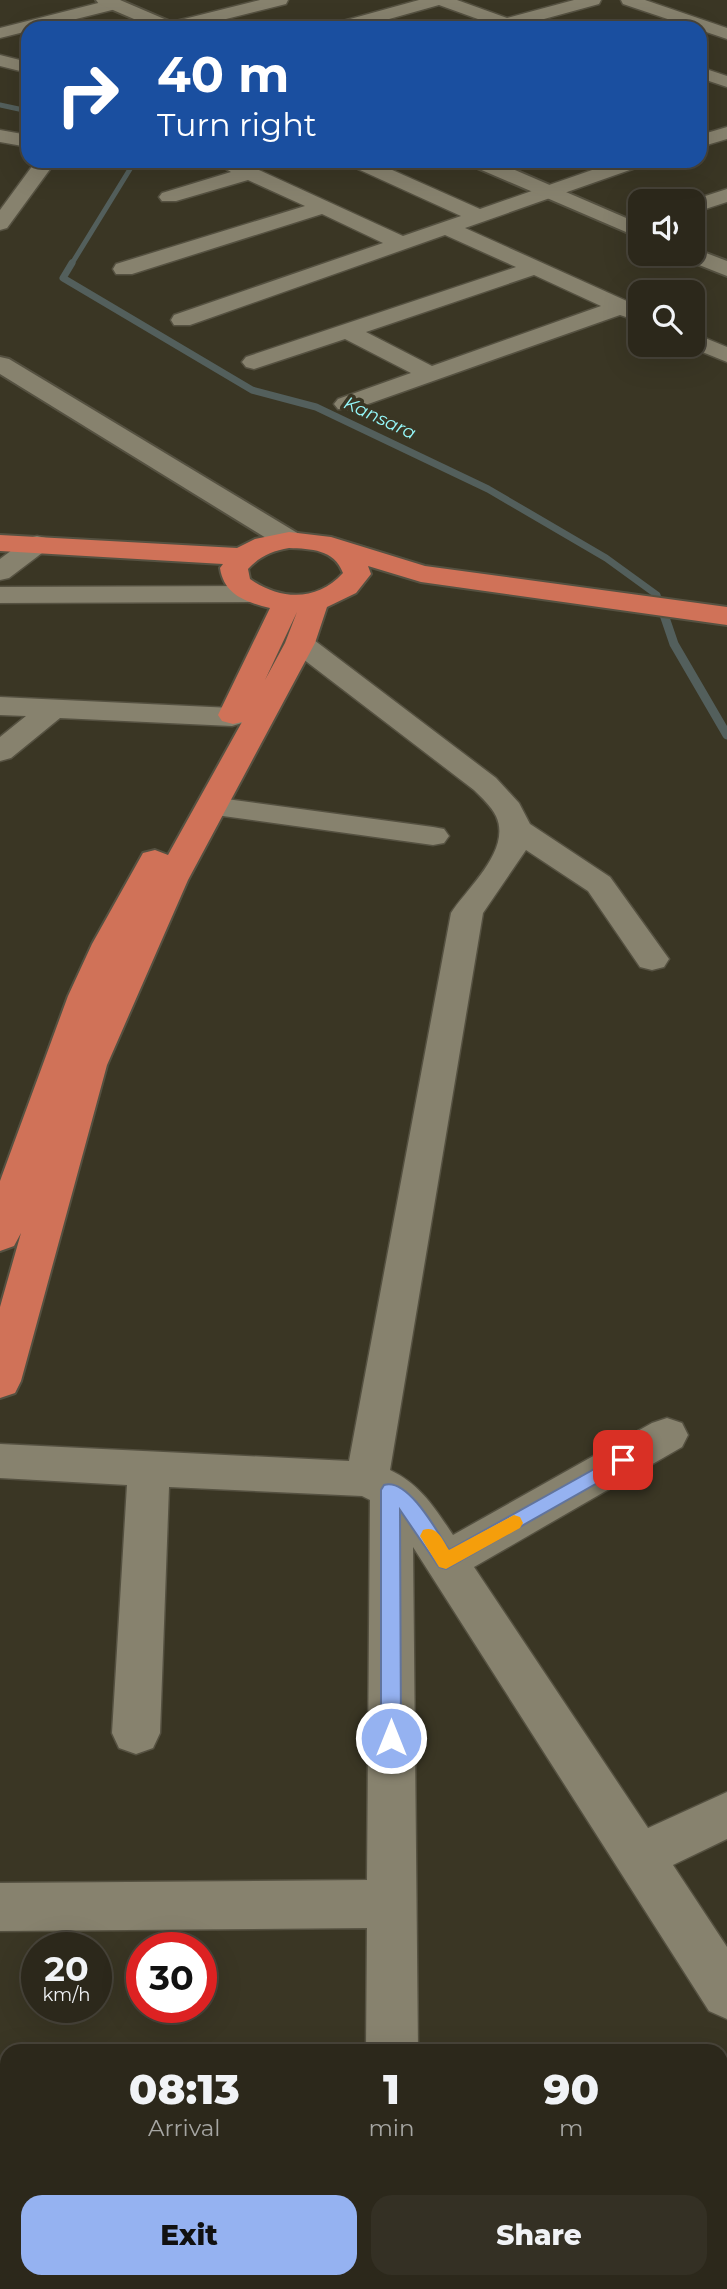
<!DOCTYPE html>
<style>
:root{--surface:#2c281b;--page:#343024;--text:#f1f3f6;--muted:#a6a6a3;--line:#48443a;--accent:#95b2f1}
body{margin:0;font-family:Montserrat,sans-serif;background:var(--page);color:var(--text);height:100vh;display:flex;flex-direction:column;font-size:26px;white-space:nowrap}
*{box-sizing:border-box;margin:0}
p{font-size:23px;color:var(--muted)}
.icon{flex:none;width:38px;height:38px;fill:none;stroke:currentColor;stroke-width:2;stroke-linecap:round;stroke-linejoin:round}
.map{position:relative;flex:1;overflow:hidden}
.panel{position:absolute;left:0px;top:2044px;width:728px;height:245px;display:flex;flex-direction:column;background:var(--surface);border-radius:21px 21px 0 0;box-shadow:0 7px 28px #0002,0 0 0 2px var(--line)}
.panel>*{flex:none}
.top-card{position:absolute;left:21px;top:21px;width:686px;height:147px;border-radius:21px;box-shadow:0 7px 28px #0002,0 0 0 2px var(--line);background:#1a4fa0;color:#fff;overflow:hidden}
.tools{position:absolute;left:628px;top:189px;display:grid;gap:14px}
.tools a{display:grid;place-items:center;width:77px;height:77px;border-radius:14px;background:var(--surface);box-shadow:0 7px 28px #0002,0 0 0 2px var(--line);font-size:35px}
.speed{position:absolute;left:21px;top:1932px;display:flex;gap:14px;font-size:35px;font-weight:700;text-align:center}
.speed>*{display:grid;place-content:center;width:91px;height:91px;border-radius:50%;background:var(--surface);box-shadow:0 7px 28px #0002,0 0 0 2px var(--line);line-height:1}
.speed small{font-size:18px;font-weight:400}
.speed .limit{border:10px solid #d22;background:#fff;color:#111}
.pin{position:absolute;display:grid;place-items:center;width:60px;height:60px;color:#fff;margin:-30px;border-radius:14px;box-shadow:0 4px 10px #0006}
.me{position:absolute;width:77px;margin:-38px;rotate:0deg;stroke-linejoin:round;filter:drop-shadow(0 0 5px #0008)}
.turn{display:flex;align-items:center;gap:24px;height:147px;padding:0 21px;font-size:32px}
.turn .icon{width:91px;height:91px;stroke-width:2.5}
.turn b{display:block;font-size:49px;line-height:60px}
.eta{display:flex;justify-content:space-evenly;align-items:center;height:119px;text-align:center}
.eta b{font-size:42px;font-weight:800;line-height:49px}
.button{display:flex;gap:14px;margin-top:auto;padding:14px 21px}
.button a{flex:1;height:80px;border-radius:21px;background:var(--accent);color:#111;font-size:28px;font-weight:800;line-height:80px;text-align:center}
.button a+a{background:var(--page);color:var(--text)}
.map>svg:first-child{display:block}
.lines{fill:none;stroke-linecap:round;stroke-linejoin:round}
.stream-far2{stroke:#535f5c;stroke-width:5}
.stream-far1{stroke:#535f5c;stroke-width:7}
.stream{stroke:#535f5c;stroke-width:9}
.minor-casing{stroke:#555141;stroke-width:3}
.tertiary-casing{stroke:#555141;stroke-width:4}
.secondary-casing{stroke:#555141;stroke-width:4}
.trunk-casing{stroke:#555141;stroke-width:4}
.minor{fill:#87826e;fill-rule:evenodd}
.tertiary{fill:#87826e;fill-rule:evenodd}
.secondary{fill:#87826e;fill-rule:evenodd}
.trunk{fill:#d07258;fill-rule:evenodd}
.route{fill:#95b2f1;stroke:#61749d;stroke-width:2}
.slow{fill:#f59e0b}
.labels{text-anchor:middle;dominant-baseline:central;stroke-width:7;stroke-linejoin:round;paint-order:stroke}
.far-water-label{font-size:18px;font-style:italic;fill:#95f7f9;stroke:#3a3624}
</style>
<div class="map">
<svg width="727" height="2289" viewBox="0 0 727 2289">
<rect width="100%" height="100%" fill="#3a3624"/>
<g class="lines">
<g class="stream-far2">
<path d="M0 105 28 111"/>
<path d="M71 265 135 161"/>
</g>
<path class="stream-far1" d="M72 263 63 278 252 390 316 407 488 489 606 558 657 595 659 602"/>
<path class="stream" d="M659 600 674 644 727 735"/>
<defs>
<g id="minor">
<path d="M110 0H120L122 4 120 8 40 28H28V31L0 38V28Z"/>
<path d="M260 0H288L286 4 190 28H161L164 24Z"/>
<path d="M419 0H457L507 18 574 0H601L599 4 511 28H482L489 23 439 5 357 28H329L332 24Z"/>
<path d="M621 0H645L727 28V39L623 4Z"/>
<path d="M0 55 28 62V73L0 66Z"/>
<path d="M700 67 727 76V87L700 78Z"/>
<path d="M727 127V139L700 147V135Z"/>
<path d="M0 130 28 135V147L0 142Z"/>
<path d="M36 161H56L7 228 0 230V210Z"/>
<path d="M213 161H239L403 236 461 216 349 165 346 161H372L480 209 618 161H647L644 165 465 228 640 307V316L632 319 620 315 354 409H338L334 404 338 399 411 373 345 339 254 369 246 367 242 362 246 357 516 267 445 235 190 325H174L171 320 174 315 383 243 322 214 132 274H116L113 269 116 264 305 206 248 180 176 201H162L159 197 162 193 231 172ZM534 275 601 306 432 366 366 332Z"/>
<path d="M727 189V202L693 213V201H690Z"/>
<path d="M693 333 727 347V362L685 345H693Z"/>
<path d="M37 536 46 538 50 544 46 550 9 578 0 580V559L28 538Z"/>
<path d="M250 586 260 588 264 594 260 600 250 602 0 603V587Z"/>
<path d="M300 635 310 637 496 778 519 803 530 824 610 877 669 959 664 967 652 970 640 967 588 891 526 850 483 913 390 1470C420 1484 435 1508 453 1535L652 1423 667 1418 682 1423 688 1435 682 1447 474 1567 648 1828 727 1792V1839L673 1865 727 1947V2019L709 2011 413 1547 418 2051H366L367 1928 0 1931V1883L367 1880 370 1500 362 1496 169 1487 160 1733 153 1748 136 1754 119 1748 112 1733 127 1485 0 1478V1444L349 1461 451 913C467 888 512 850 496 816 491 806 482 798 474 790L290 649 286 643 290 637Z"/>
<path d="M0 697 232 708 242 711 247 717 242 723 232 726 60 718 11 758 0 761V737L26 716 0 715Z"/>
<path d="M212 797 433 827 444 829 449 836 444 843 433 845 201 813 197 806 201 799Z"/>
<rect x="365" y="2282" width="56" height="7"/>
</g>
<g id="tertiary">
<path d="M96 0H120L176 24 179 28H155L99 4Z"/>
<path d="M467 161H494L640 224V238L470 165Z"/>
<path d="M693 248 727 261V276L684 259 681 254H693Z"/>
</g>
<path id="secondary" d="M0 357 9 359 299 534 303 540 299 546 289 548 279 546 0 374Z"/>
<path id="trunk" d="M289 532 331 537 425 566 727 607V625L421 582 368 566 371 574 356 593 327 607 315 643 188 880 107 1065 21 1381 15 1393 0 1398V1307L21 1233 14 1246 0 1251V1181L68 996 92 944 143 853 155 850 168 855 242 722 233 724 222 721 218 715 270 608C246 602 224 595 220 568L223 564 0 551V535L237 548 255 539ZM289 548C311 549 334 549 343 573 317 602 280 600 250 579L248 569C260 556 272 551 289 548ZM297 612 285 643 265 680Z"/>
</defs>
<use href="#minor" class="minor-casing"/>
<use href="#tertiary" class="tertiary-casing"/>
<use href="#secondary" class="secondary-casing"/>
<use href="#trunk" class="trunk-casing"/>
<use href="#minor" class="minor"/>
<use href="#tertiary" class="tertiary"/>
<use href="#secondary" class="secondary"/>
<use href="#trunk" class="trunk"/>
</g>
<path class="route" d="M623 1453 629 1455 632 1460 629 1465 446 1569 439 1567 400 1510 401 1738 398 1745 391 1748 384 1745 381 1738V1490L384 1485C408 1477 438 1533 449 1550Z"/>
<path class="slow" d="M514 1515 520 1517 523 1523 520 1528 446 1569 439 1567 420 1536 423 1530C437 1525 442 1539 449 1550Z"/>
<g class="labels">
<g class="far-water-label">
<text transform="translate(380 418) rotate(25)">Kansara</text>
</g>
</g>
</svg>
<div class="tools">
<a><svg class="icon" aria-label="sound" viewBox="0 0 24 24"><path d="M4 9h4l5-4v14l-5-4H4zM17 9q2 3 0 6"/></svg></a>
<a><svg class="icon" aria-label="search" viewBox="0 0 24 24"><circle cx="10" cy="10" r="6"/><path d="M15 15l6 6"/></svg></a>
</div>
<div class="speed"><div>20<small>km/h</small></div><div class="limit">30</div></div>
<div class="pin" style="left:623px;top:1460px;background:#d93025"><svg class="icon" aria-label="arrive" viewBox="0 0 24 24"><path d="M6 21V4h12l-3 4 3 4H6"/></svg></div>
<svg class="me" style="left:391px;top:1738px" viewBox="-20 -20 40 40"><circle r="17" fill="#95b2f1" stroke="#fff" stroke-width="3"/><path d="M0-11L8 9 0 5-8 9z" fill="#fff"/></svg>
<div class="top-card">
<div class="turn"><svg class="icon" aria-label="right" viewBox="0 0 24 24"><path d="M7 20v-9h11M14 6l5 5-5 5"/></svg><div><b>40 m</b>Turn right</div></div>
</div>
<section class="panel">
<div class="eta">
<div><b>08:13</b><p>Arrival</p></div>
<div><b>1</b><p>min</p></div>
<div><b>90</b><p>m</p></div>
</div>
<div class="button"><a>Exit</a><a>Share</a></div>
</section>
</div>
